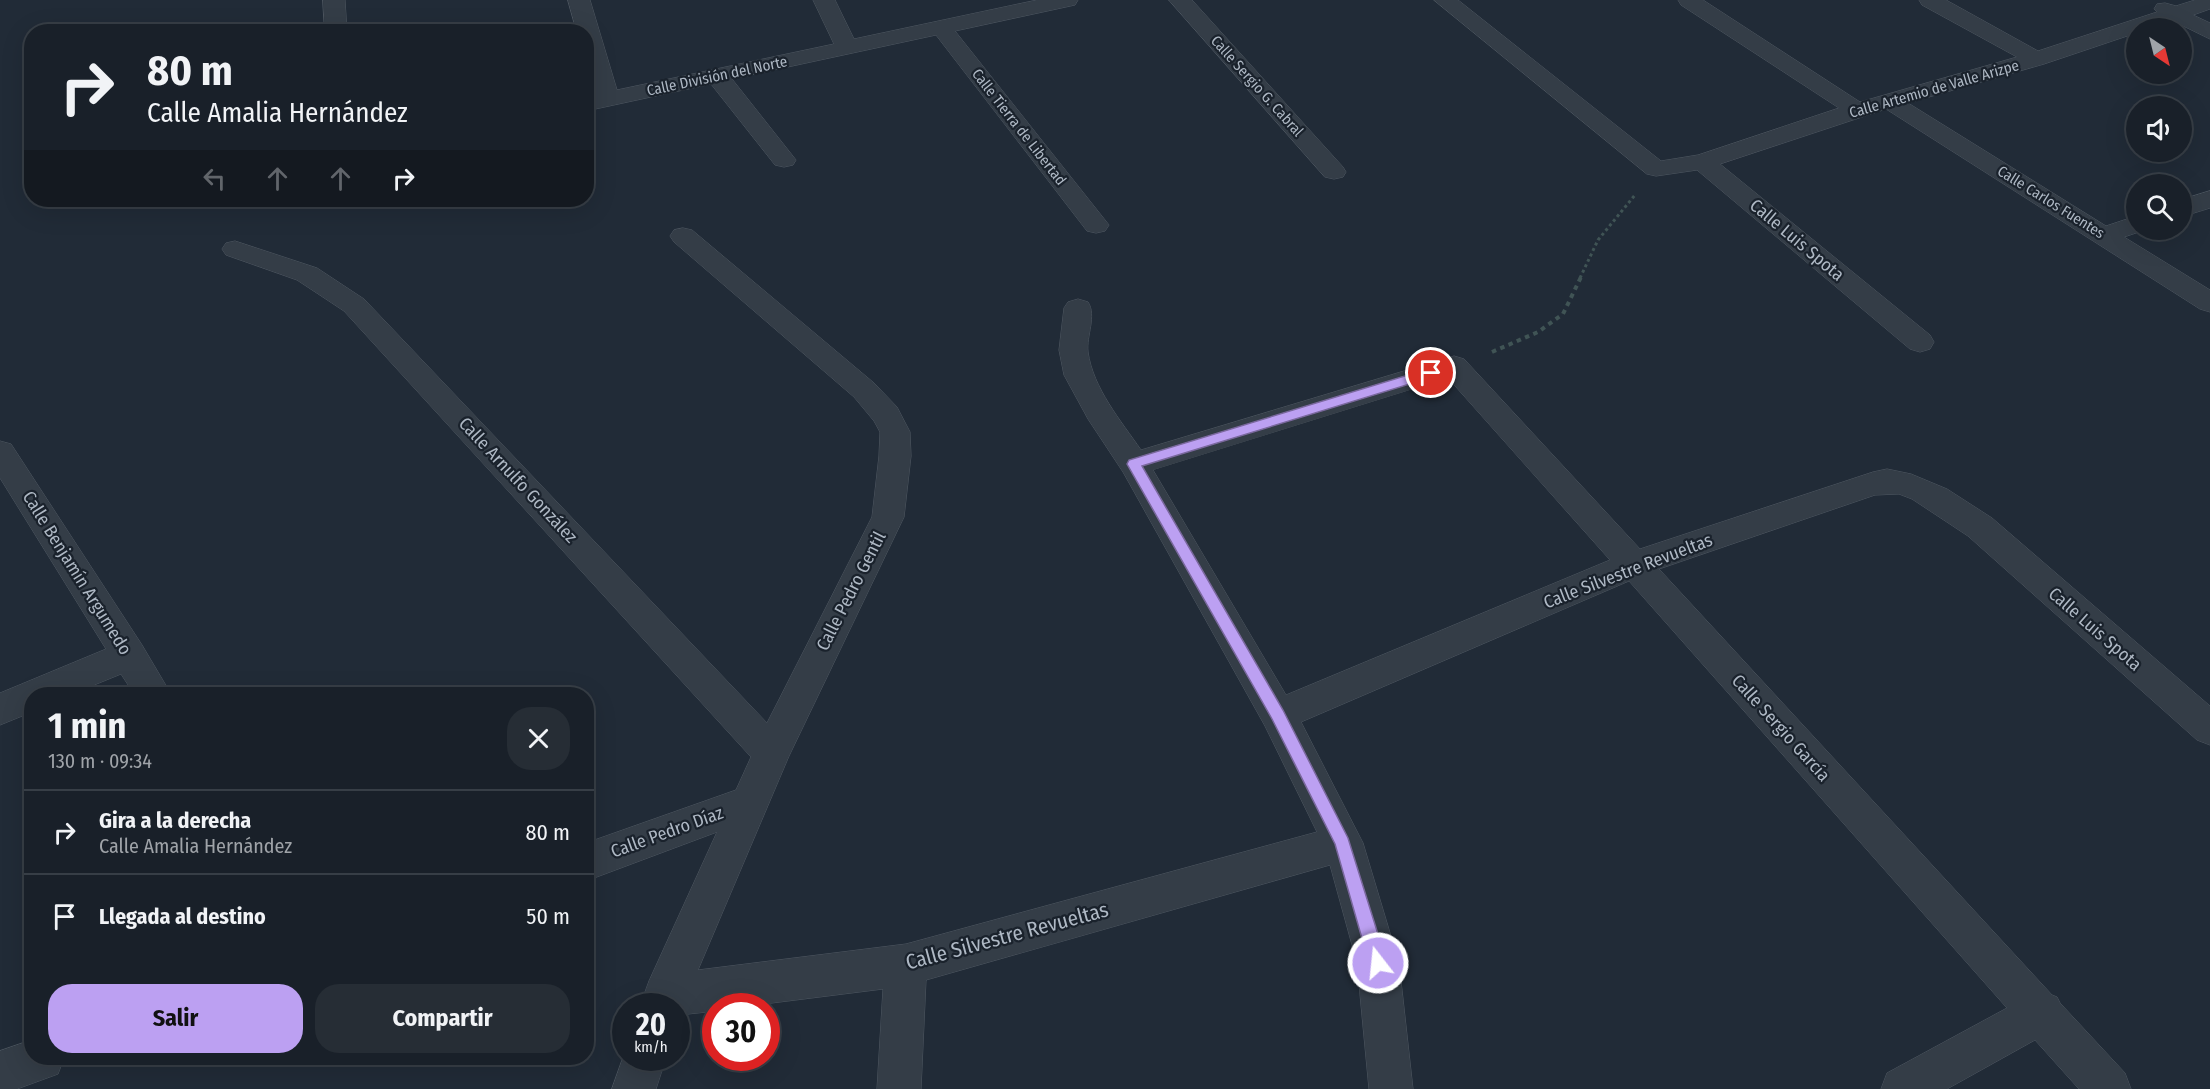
<!DOCTYPE html>
<html lang="es">
<meta charset="utf-8">
<style>
:root{--surface:#192029;--page:#262d35;--text:#f1f3f6;--muted:#9fa3a8;--line:#373e46;--accent:#bca0f2}
body{margin:0;font-family:"Fira Sans Condensed",sans-serif;background:var(--page);color:var(--text);height:100vh;display:flex;flex-direction:column;font-size:22px;white-space:nowrap}
*{box-sizing:border-box;margin:0}
p{font-size:20px;color:var(--muted)}
.icon{flex:none;width:33px;height:33px;fill:none;stroke:currentColor;stroke-width:2;stroke-linecap:round;stroke-linejoin:round}
.map{position:relative;flex:1;overflow:hidden}
.side{position:absolute;left:24px;top:687px;width:570px;height:378px;display:flex;flex-direction:column;background:var(--surface);border-radius:24px;box-shadow:0 6px 24px #0002,0 0 0 2px var(--line)}
.side>*{flex:none}
.top-card{position:absolute;left:24px;top:24px;width:570px;height:183px;border-radius:24px;box-shadow:0 6px 24px #0002,0 0 0 2px var(--line);background:#192029;color:var(--text);overflow:hidden}
.needle{width:39px;rotate:145deg}
.fabs{position:absolute;left:2126px;top:18px;display:grid;gap:12px}
.fabs a{display:grid;place-items:center;width:66px;height:66px;border-radius:50%;background:var(--surface);box-shadow:0 6px 24px #0002,0 0 0 2px var(--line);font-size:30px}
.speed{position:absolute;left:612px;top:993px;display:flex;gap:12px;font-size:30px;font-weight:700;text-align:center}
.speed>*{display:grid;place-content:center;width:78px;height:78px;border-radius:50%;background:var(--surface);box-shadow:0 6px 24px #0002,0 0 0 2px var(--line);line-height:1}
.speed small{font-size:15px;font-weight:400}
.speed .limit{border:9px solid #d22;background:#fff;color:#111}
.pin{position:absolute;display:grid;place-items:center;width:51px;height:51px;color:#fff;margin:-26px;border:3px solid #fff;border-radius:50%;box-shadow:0 2px 6px #0007}
.me{position:absolute;width:66px;margin:-33px;rotate:344deg;stroke-linejoin:round;filter:drop-shadow(0 0 4px #0008)}
.turn{display:flex;align-items:center;gap:21px;height:126px;padding:0 24px;font-size:27px}
.turn .icon{width:78px;height:78px;stroke-width:2.5}
.turn b{display:block;font-size:42px;line-height:51px}
.lanes{display:flex;align-items:center;height:57px;padding:0 24px;background:#0003;justify-content:center;gap:30px;direction:ltr}
.lanes .off{opacity:.35}
.round{display:grid;place-items:center;flex:none;width:63px;height:63px;border-radius:24px;background:var(--page)}
.summary{display:flex;align-items:center;justify-content:space-between;height:102px;padding:0 24px}
h1{font-size:36px;font-weight:700;line-height:45px}
.button{display:flex;gap:12px;margin-top:auto;padding:12px 24px}
.button a{flex:1;height:69px;border-radius:24px;background:var(--accent);color:#111;font-size:24px;font-weight:700;line-height:69px;text-align:center}
.button a+a{background:var(--page);color:var(--text)}
ul{padding:0;list-style:none}
li{display:flex;align-items:center;gap:18px;height:84px;padding:0 24px;border-top:2px solid var(--line)}
li div{flex:1}
li b{display:block;font-size:22px}
li em{font-style:normal}
.map>svg:first-child{display:block}
.lines{fill:none;stroke-linecap:round;stroke-linejoin:round}
.minor-casing{stroke:#4f5862;stroke-width:1}
.path-far1{stroke:#405455;stroke-width:3;stroke-dasharray:3 3;stroke-linecap:butt}
.path{stroke:#405455;stroke-width:4;stroke-dasharray:4.5 4.5;stroke-linecap:butt}
.minor{fill:#343d47;fill-rule:evenodd}
.route{fill:#bca0f2;stroke:#7a689d;stroke-width:1.5}
.labels{text-anchor:middle;dominant-baseline:central;stroke-width:4.5;stroke-linejoin:round;paint-order:stroke}
.far-street-label{font-size:15px;fill:#aeb8c4;stroke:#1a222c}
.street-label{font-size:18px;fill:#aeb8c4;stroke:#1a222c}
.near-street-label{font-size:21px;fill:#aeb8c4;stroke:#1a222c}
</style>
<div class="map">
<svg width="2210" height="1089" viewBox="0 0 2210 1089">
<rect width="100%" height="100%" fill="#212b37"/>
<g class="lines">
<defs>
<g id="minor">
<path d="M323 0H345L347 32H325Z"/>
<path d="M568 0H590L617 90 834 44 813 0H835L854 39 1037 0H1078L1075 5 955 31 1109 225 1105 231 1096 233 1087 231 936 35 732 79 796 160 793 165 784 167 775 165 711 84 586 111V97L595 95 586 65V32H577Z"/>
<path d="M1169 0H1192L1343 167 1346 172 1343 177 1334 179 1325 177Z"/>
<path d="M1434 0H1458L1661 161 1698 155 1839 108 1681 5 1678 0H1703L1860 102 2017 57 1922 5 1919 0H1946L2038 51 2157 12 2154 9 2157 4 2165 3 2176 6 2195 0H2210V9L2193 15 2210 23V39L2173 21 2151 28H2136V33L2044 64 1908 103 2106 226 2136 216V230H2145L2124 237 2210 290V312L2200 309 1886 109 1720 164 1930 335 1934 342 1930 349 1920 352 1910 349 1697 170 1656 176 1647 174Z"/>
<path d="M2210 191V208L2181 217V200Z"/>
<path d="M683 228 692 230 874 383 897 407 910 432 911 456 904 517 789 756 698 970 906 944 1317 832 1265 726 1123 472 1088 419 1064 375 1059 350 1064 308 1068 302 1078 299 1088 302C1097 316 1086 336 1088 352 1093 388 1121 421 1141 450L1454 356 1464 359 1640 549 1873 472 1887 469 1911 474 1947 489 1992 518 2210 706V745L2197 740 1968 536 1912 499 1899 494 1875 495 1659 569 2052 995 2057 997 2060 1003 2125 1073 2131 1089H2079L2035 1040 1947 1089H1881L1887 1073 2007 1008 1629 581 1301 722 1363 843 1399 963 1413 1089H1369L1357 963 1330 865 926 980 921 1089H877L883 989 748 1006H716V1011L679 1015 676 1020V1006H640L649 981 717 832 586 881V843L736 790 751 757 344 311 297 280 226 255 222 249 226 243 235 241 317 268 364 299 767 723 872 517 879 456 880 432 874 421 854 397 674 242 670 236 674 230ZM1448 378 1610 560 1286 695 1153 470Z"/>
<path d="M0 441 11 444 142 645 171 694H134L121 674 72 694H32V712L0 725V693L106 649 0 478Z"/>
<path d="M32 1040V1058H64L58 1074 17 1089H0V1051Z"/>
<path d="M626 1049V1058H666L656 1089H612Z"/>
</g>
</defs>
<use href="#minor" class="minor-casing"/>
<path class="path-far1" d="M1580 278 1598 240 1635 195"/>
<path class="path" d="M1492 352 1538 332 1563 314 1581 277"/>
<use href="#minor" class="minor"/>
</g>
<path class="route" d="M1431 368 1437 373 1436 376 1142 466 1283 710 1348 838 1387 963 1384 969 1378 971 1372 969 1369 963 1335 844 1272 719 1127 464 1129 460Z"/>
<g class="labels">
<g class="far-street-label">
<text transform="translate(717 76) rotate(-12)">Calle División del Norte</text>
<text transform="translate(1257 86) rotate(48)">Calle Sergio G. Cabral</text>
<text transform="translate(1934 89) rotate(-16)">Calle Artemio de Valle Arizpe</text>
<text transform="translate(1019 127) rotate(52)">Calle Tierra de Libertad</text>
<text transform="translate(2051 202) rotate(32)">Calle Carlos Fuentes</text>
</g>
<g class="street-label">
<text transform="translate(1797 240) rotate(40)">Calle Luis Spota</text>
<text transform="translate(518 480) rotate(47)">Calle Arnulfo González</text>
<text transform="translate(1628 571) rotate(-21)">Calle Silvestre Revueltas</text>
<text transform="translate(77 573) rotate(58)">Calle Benjamín Argumedo</text>
<text transform="translate(851 591) rotate(-63)">Calle Pedro Gentil</text>
<text transform="translate(2095 629) rotate(41)">Calle Luis Spota</text>
<text transform="translate(1781 728) rotate(48)">Calle Sergio García</text>
<text transform="translate(667 832) rotate(-20)">Calle Pedro Díaz</text>
</g>
<g class="near-street-label">
<text transform="translate(1007 936) rotate(-15)">Calle Silvestre Revueltas</text>
</g>
</g>
</svg>
<div class="fabs">
<a><svg class="needle" viewBox="-14 -14 28 28"><path d="M0-13l5 13h-10z" fill="#e53935"/><path d="M0 13l5-13h-10z" fill="#9fa3a8"/></svg></a>
<a><svg class="icon" aria-label="sound" viewBox="0 0 24 24"><path d="M4 9h4l5-4v14l-5-4H4zM17 9q2 3 0 6"/></svg></a>
<a><svg class="icon" aria-label="search" viewBox="0 0 24 24"><circle cx="10" cy="10" r="6"/><path d="M15 15l6 6"/></svg></a>
</div>
<div class="speed"><div>20<small>km/h</small></div><div class="limit">30</div></div>
<div class="pin" style="left:1431px;top:373px;background:#d93025"><svg class="icon" aria-label="arrive" viewBox="0 0 24 24"><path d="M6 21V4h12l-3 4 3 4H6"/></svg></div>
<svg class="me" style="left:1378px;top:963px" viewBox="-20 -20 40 40"><circle r="17" fill="#bca0f2" stroke="#fff" stroke-width="3"/><path d="M0-11L8 9 0 5-8 9z" fill="#fff"/></svg>
<div class="top-card">
<div class="turn"><svg class="icon" aria-label="right" viewBox="0 0 24 24"><path d="M7 20v-9h11M14 6l5 5-5 5"/></svg><div><b>80 m</b>Calle Amalia Hernández</div></div>
<div class="lanes"><svg class="icon off" aria-label="left" viewBox="0 0 24 24"><path d="M17 20v-9H6M10 6l-5 5 5 5"/></svg><svg class="icon off" aria-label="ahead" viewBox="0 0 24 24"><path d="M12 20V5M6 11l6-6 6 6"/></svg><svg class="icon off" aria-label="ahead" viewBox="0 0 24 24"><path d="M12 20V5M6 11l6-6 6 6"/></svg><svg class="icon" aria-label="right" viewBox="0 0 24 24"><path d="M7 20v-9h11M14 6l5 5-5 5"/></svg></div>
</div>
<section class="side">
<div class="summary"><div><h1>1 min</h1><p>130 m · 09:34</p></div><a class="round"><svg class="icon" aria-label="close" viewBox="0 0 24 24"><path d="M6 6l12 12M18 6L6 18"/></svg></a></div>
<ul>
<li><svg class="icon" aria-label="right" viewBox="0 0 24 24"><path d="M7 20v-9h11M14 6l5 5-5 5"/></svg><div><b>Gira a la derecha</b><p>Calle Amalia Hernández</p></div><em>80 m</em></li>
<li><svg class="icon" aria-label="arrive" viewBox="0 0 24 24"><path d="M6 21V4h12l-3 4 3 4H6"/></svg><div><b>Llegada al destino</b></div><em>50 m</em></li>
</ul>
<div class="button"><a>Salir</a><a>Compartir</a></div>
</section>
</div>
